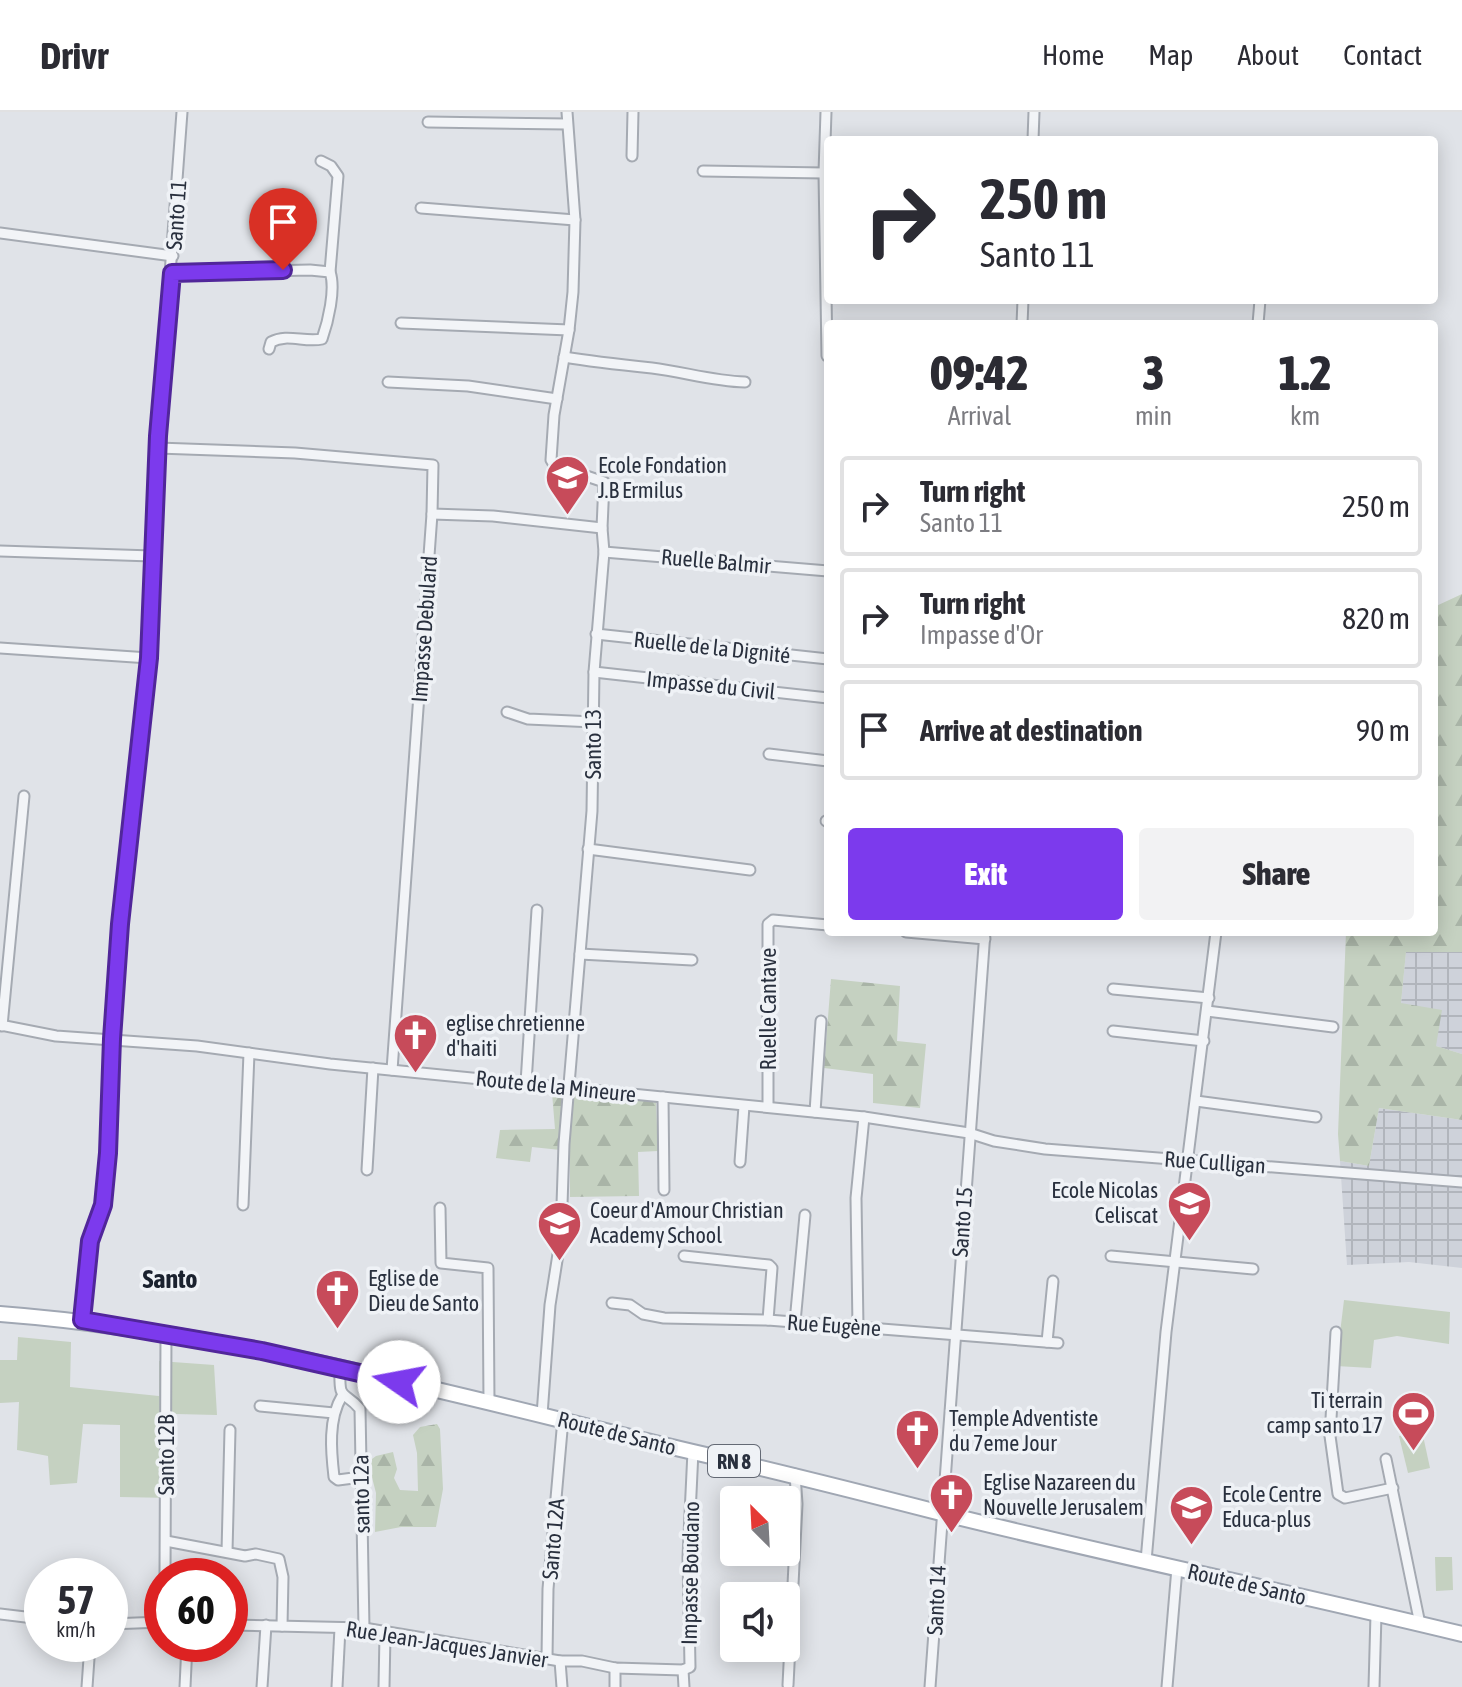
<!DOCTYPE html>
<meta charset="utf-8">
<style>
:root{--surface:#fff;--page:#f2f2f3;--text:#2b2b33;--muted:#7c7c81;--line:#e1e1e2;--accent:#7c3aed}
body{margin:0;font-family:"Asap Condensed",sans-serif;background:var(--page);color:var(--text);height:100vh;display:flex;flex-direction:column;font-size:30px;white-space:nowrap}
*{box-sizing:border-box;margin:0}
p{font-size:26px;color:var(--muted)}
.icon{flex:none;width:44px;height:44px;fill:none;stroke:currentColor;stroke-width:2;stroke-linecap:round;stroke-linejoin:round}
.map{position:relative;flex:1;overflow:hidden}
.details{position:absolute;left:824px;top:208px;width:614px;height:616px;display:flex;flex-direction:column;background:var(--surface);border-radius:8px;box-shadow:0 4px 20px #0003}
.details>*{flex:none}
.hud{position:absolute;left:824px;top:24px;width:614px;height:168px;border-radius:8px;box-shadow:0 4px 20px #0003;background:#fff;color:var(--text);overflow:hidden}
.needle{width:52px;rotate:336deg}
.buttons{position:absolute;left:720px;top:1374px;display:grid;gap:16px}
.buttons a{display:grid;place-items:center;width:80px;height:80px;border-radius:8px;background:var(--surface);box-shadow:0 4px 20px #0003;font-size:40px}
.speed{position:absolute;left:24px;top:1446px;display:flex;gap:16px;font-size:40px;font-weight:700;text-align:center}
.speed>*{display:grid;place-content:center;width:104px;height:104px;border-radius:50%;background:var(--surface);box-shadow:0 4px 20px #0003;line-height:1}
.speed small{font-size:20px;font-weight:400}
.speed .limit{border:12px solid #d22;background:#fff;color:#111}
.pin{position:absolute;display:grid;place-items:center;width:68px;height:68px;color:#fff;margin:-82px -34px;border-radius:50% 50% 50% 0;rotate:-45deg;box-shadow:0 0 8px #0007}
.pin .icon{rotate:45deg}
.me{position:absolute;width:88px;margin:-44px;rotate:282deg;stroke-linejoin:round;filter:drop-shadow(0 0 6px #0008)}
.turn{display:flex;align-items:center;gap:28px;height:168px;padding:0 24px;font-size:36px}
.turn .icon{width:104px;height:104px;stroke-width:2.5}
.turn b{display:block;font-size:56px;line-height:68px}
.eta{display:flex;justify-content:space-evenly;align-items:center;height:136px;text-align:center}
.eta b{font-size:48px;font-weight:800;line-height:56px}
.primary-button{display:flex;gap:16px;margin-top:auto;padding:16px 24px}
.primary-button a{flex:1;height:92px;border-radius:8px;background:var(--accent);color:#fff;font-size:32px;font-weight:800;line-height:92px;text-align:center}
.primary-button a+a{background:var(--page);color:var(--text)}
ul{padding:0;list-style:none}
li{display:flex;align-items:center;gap:24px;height:100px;margin:0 16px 12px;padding:0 8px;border:4px solid var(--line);border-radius:8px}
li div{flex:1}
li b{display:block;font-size:30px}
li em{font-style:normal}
header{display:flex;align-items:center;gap:48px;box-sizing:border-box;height:112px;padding:0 40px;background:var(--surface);border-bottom:2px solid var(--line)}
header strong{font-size:38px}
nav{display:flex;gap:44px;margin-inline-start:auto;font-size:28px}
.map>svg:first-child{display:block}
.industrial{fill:url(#industrial-grid)}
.green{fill:#c5d1c1}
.forest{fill:url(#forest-firs)}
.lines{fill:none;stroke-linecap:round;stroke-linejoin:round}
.street-casing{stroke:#a5aab2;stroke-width:13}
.primary-casing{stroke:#a0a7b3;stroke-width:18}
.street{stroke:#f2f4f7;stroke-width:9}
.primary{stroke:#fff;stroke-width:14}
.route-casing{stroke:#51269a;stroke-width:20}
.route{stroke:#7c3aed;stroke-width:14}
.labels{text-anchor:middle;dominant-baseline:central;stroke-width:7;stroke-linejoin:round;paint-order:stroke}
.shield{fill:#eff2f6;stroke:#646a75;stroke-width:2}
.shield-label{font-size:20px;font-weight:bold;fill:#29303e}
.street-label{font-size:22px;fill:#29303e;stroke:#eff2f6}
.poi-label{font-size:22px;fill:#29303e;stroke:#eff2f6;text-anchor:start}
.quarter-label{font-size:26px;font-weight:bold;fill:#1b222f;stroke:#eff2f6}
</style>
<header>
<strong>Drivr</strong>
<nav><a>Home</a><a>Map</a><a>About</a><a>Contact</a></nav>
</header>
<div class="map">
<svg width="1462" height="1575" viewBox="0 0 1462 1575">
<defs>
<pattern id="industrial-grid" width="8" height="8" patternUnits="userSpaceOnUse" patternTransform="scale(2)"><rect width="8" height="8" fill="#ced2da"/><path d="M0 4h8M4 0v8" fill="none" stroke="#b1b5bc"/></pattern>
<pattern id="forest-firs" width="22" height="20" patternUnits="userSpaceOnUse" patternTransform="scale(2)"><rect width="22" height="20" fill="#c5d1c1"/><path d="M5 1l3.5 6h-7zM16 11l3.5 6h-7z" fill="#a9b4a7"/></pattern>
</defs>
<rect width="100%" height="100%" fill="#e0e3e8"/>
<g class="industrial">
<path d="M1406 839 1462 840V942L1436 934 1401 891Z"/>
<path d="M1379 996 1462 1008V1156L1409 1150 1347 1153 1340 1049 1369 1054Z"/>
</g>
<g class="green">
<path d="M1344 1188 1450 1200 1449 1232 1397 1224 1374 1228 1371 1256 1336 1254Z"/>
<path d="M18 1225 71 1230 70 1275 159 1284V1249L214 1253 217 1303 176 1302 172 1386 120 1385V1313L83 1312 77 1371 50 1373 48 1344 17 1338 19 1290 0 1291V1248H17Z"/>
<path d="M1422 1319 1430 1356 1408 1361 1399 1324Z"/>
<path d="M1435 1445H1452L1453 1478 1436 1479Z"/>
</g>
<g class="forest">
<path d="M1462 482V840H1406L1401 891 1442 898 1436 934 1462 942V1008L1379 996 1369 1054 1340 1049 1338 1022 1346 820H1434V495Z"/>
<path d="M831 867 900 874 897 929 926 932 920 996 873 991V962L824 956Z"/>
<path d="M552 981H573L656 990 658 1039 638 1040 639 1084 570 1085V1039L532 1035 530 1050 496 1046 500 1018 555 1017Z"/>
<path d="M437 1312 440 1317 443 1377 436 1415H401L375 1420 376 1381 368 1350 376 1344 393 1340 397 1357 394 1366 400 1378 418 1379 417 1341 413 1323 420 1315Z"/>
</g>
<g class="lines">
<defs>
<g id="street">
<path d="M826 0 824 61 827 244"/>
<path d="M428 10 566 12"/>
<path d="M1033 28 1034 0"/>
<path d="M632 44 633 0"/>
<path d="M321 49 331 54 338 64 330 160"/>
<path d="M703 59 824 61"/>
<path d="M421 96 575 108"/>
<path d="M0 121 173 144"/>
<path d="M172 161 310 158 330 160C336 177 328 210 322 227 305 231 287 221 271 230L269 237"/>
<path d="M401 211 569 218"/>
<path d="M1022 212 1023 188"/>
<path d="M1258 212 1260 188"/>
<path d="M564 245C594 250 623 253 652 256 684 260 713 269 745 270"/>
<path d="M388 270 468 274 557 287"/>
<path d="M158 336 295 341 433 353 432 402 392 958"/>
<path d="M432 402 493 404 602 416"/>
<path d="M0 439 152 444"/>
<path d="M604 440 828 459"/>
<path d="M596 522 828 547"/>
<path d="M0 536 149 546"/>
<path d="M594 560 828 586"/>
<path d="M507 600 528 607 594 610"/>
<path d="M769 642 828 649"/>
<path d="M826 709 828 710"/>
<path d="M588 737 750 758"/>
<path d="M906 820 985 827"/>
<path d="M580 842 692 848"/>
<path d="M1113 877 1209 886"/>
<path d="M1207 899 1333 915"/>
<path d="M0 913 56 924 197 934 330 952 864 1005 969 1021 994 1029 1045 1037 1462 1070"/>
<path d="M2 914 24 684"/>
<path d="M1113 919 1204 929"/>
<path d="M526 971 537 798"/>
<path d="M663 985 664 1078"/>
<path d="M1196 989 1316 1005"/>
<path d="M768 995V812L773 808 828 813"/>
<path d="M815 1000 821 909"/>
<path d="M740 1050 744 994"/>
<path d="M367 1058 373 956"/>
<path d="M243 1093 249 941"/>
<path d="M440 1096 441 1151 488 1156 489 1290"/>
<path d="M684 1144 769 1153 772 1156 768 1208"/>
<path d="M1111 1144 1253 1157"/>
<path d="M612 1191 630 1193 643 1202 664 1206 768 1208 1058 1231"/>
<path d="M82 1208 90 1129 103 1093 120 812 149 546 158 324 182 0"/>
<path d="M795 1210 805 1103"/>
<path d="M858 1215 856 1086 864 1005"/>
<path d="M1336 1220 1330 1324 1338 1382 1345 1386 1393 1376"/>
<path d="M1047 1230 1053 1169"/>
<path d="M340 1257C339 1291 343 1277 360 1297L364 1516"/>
<path d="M342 1284C328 1307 331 1339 334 1365L338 1368 361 1365"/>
<path d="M260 1294 334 1301"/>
<path d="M542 1303 550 1193 561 1123 564 1032 592 699 594 560 604 440 602 416 604 370 554 353 551 348 554 303 569 218 573 180 575 108 567 0"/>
<path d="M1386 1347 1420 1512"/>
<path d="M166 1429 245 1444 256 1442 279 1447 283 1465 282 1514"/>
<path d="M227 1440 230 1318"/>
<path d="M1146 1449 1166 1220 1216 820"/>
<path d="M165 1464 166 1221"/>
<path d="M0 1502 42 1507"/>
<path d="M110 1512 162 1510"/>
<path d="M230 1513 364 1516 560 1549H582L615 1556 683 1558 690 1555 688 1445 693 1339"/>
<path d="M547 1546 548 1477 563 1307"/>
<path d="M560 1549 562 1575"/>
<path d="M615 1556V1575"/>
<path d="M683 1558 684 1575"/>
<path d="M788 1573 797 1392 795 1362"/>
<path d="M87 1575 90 1532"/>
<path d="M185 1575 187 1532"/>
<path d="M262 1575 266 1513"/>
<path d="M337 1575 340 1516"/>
<path d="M384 1575 385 1522"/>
<path d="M930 1575 985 820"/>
<path d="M1167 1575 1177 1456"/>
<path d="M1374 1575 1376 1502"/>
</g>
<path id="primary" d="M0 1202C235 1220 464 1286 693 1340 776 1359 859 1380 941 1401 1114 1444 1289 1480 1462 1522"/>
</defs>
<use href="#street" class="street-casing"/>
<use href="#primary" class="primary-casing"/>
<use href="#street" class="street"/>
<use href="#primary" class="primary"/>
</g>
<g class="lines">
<defs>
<path id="route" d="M283 158 172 161 158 324 149 546 120 812 112 927 108 1041 103 1093 90 1129 82 1208 262 1239 399 1270"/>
</defs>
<use href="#route" class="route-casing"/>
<use href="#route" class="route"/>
</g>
<defs>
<symbol id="school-pin" viewBox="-11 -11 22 30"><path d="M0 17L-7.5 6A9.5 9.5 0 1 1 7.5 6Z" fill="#c74b5a" stroke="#eff2f6"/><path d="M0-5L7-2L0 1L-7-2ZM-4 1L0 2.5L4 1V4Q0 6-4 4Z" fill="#fff"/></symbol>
<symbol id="church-pin" viewBox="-11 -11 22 30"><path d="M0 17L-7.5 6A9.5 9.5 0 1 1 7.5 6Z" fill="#c74b5a" stroke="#eff2f6"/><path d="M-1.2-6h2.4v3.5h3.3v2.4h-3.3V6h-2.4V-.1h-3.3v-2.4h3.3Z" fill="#fff"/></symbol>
<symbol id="stadium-pin" viewBox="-11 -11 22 30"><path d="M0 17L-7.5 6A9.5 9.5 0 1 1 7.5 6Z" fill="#c74b5a" stroke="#eff2f6"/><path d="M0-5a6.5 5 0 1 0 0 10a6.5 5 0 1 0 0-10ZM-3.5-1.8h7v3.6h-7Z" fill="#fff"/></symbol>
</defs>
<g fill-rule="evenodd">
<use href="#school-pin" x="542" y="340" width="51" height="69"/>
<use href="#church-pin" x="390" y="898" width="51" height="69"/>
<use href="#school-pin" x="1164" y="1066" width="51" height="69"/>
<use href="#school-pin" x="534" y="1086" width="51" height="69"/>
<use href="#church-pin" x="312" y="1154" width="51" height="69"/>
<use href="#stadium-pin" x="1388" y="1276" width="51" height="69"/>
<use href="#church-pin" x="892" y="1294" width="51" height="69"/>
<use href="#church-pin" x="926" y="1358" width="51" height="69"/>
<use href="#school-pin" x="1166" y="1370" width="51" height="69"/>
</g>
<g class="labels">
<rect class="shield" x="708" y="1333" width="52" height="32" rx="6"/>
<g class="shield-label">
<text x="734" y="1349">RN 8</text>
</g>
<g class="street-label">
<text transform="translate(176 103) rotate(-86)">Santo 11</text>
<text transform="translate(716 449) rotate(5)">Ruelle Balmir</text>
<text transform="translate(424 517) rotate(-86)">Impasse Debulard</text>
<text transform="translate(712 535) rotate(6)">Ruelle de la Dignité</text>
<text transform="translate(711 573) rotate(6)">Impasse du Civil</text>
<text transform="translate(593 632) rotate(-90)">Santo 13</text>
<text transform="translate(768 897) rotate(-90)">Ruelle Cantave</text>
<text transform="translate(556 974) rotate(6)">Route de la Mineure</text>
<text transform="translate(1215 1050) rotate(4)">Rue Culligan</text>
<text transform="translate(962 1110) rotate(-86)">Santo 15</text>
<text transform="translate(834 1213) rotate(4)">Rue Eugène</text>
<text transform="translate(617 1321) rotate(14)">Route de Santo</text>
<text transform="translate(166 1343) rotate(-90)">Santo 12B</text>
<text transform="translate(361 1382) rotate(-91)">santo 12a</text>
<text transform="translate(553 1427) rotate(-85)">Santo 12A</text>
<text transform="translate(690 1461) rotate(-89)">Impasse Boudano</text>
<text transform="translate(1247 1472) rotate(13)">Route de Santo</text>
<text transform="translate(936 1488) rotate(-87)">Santo 14</text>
<text transform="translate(447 1532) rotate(9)">Rue Jean-Jacques Janvier</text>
</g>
<g class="poi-label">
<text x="598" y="353">Ecole Fondation<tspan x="598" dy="25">J.B Ermilus</tspan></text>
<text x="446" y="911">eglise chretienne<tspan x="446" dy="25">d'haiti</tspan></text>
<text x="1158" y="1078" text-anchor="end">Ecole Nicolas<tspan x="1158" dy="25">Celiscat</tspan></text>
<text x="590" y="1098">Coeur d'Amour Christian<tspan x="590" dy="25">Academy School</tspan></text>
<text x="368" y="1166">Eglise de<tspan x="368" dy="25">Dieu de Santo</tspan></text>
<text x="1383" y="1288" text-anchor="end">Ti terrain<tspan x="1383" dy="25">camp santo 17</tspan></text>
<text x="949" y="1306">Temple Adventiste<tspan x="949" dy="25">du 7eme Jour</tspan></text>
<text x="983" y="1370">Eglise Nazareen du<tspan x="983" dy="25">Nouvelle Jerusalem</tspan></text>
<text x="1222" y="1382">Ecole Centre<tspan x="1222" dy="25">Educa-plus</tspan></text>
</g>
<g class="quarter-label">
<text x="170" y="1167">Santo</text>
</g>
</g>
</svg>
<div class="buttons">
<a><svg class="needle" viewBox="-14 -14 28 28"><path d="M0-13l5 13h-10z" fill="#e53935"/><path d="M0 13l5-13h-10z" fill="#7c7c81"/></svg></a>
<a><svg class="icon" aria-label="sound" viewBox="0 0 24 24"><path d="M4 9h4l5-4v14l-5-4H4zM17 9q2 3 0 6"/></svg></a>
</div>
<div class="speed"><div>57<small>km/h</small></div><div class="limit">60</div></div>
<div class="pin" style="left:283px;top:158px;background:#d93025"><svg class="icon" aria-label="arrive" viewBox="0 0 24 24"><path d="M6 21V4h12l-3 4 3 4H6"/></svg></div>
<svg class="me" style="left:399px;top:1270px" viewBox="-20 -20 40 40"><circle r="19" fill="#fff"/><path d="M0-13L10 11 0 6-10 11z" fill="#7c3aed"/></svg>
<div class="hud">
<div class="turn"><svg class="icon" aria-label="right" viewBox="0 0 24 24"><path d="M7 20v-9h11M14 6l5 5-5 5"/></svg><div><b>250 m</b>Santo 11</div></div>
</div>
<section class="details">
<div class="eta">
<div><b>09:42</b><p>Arrival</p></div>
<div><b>3</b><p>min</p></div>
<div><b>1.2</b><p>km</p></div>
</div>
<ul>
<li><svg class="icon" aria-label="right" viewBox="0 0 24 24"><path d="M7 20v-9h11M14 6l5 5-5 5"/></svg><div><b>Turn right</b><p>Santo 11</p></div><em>250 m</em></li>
<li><svg class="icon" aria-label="right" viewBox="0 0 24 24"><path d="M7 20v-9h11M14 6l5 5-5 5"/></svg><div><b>Turn right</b><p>Impasse d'Or</p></div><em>820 m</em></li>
<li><svg class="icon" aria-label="arrive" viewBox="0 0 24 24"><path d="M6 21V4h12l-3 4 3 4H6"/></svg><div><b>Arrive at destination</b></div><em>90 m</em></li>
</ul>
<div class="primary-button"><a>Exit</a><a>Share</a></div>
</section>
</div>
